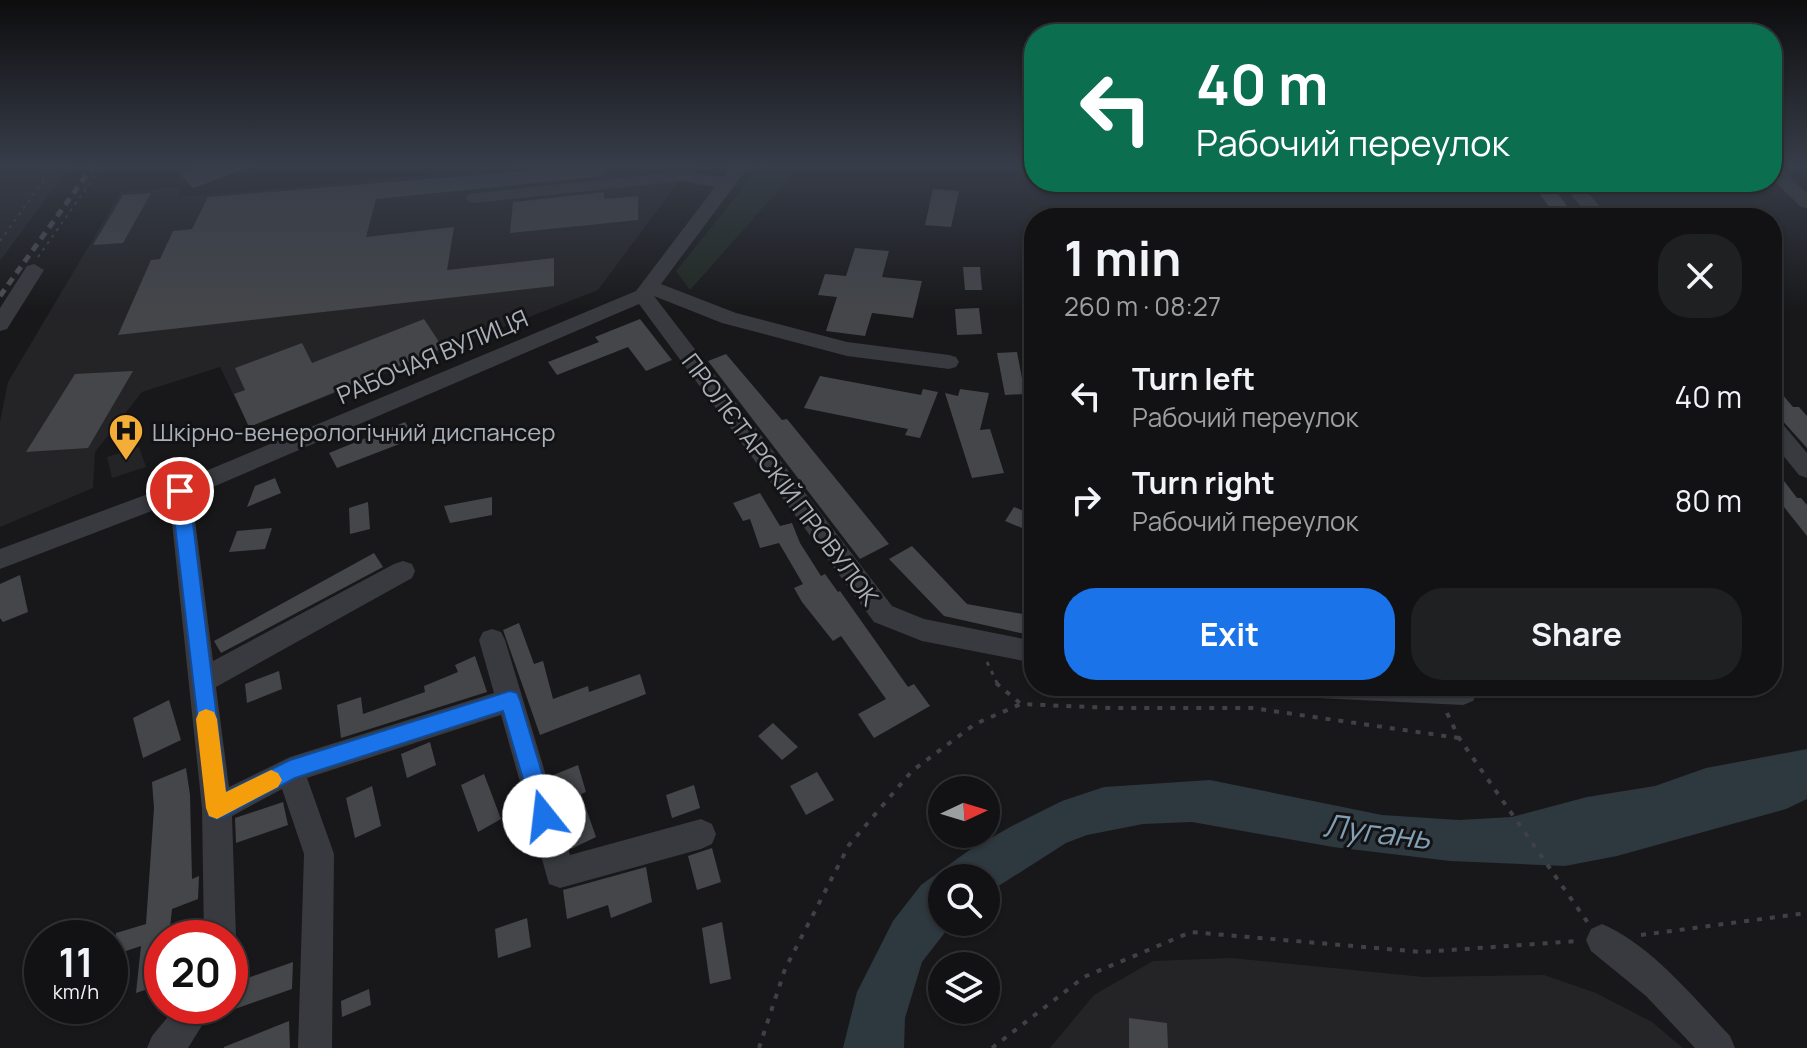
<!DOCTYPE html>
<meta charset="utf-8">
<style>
:root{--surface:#121214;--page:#1f2022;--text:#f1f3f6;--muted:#9c9ea0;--line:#313234;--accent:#1a73e8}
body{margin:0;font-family:Manrope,sans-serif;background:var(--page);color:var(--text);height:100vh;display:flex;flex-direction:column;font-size:30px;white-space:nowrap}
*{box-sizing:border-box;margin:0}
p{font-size:26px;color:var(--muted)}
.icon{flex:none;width:44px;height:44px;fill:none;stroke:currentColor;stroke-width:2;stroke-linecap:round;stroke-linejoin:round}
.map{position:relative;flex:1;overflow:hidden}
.panel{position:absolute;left:1024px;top:208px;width:758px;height:488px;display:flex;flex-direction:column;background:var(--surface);border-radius:32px;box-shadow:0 2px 6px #0004,0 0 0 2px var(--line)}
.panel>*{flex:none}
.top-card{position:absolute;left:1024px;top:24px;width:758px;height:168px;border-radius:32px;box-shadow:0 2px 6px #0004,0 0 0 2px var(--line);background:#0b6e4f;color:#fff;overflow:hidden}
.needle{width:52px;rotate:86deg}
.controls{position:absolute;left:928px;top:776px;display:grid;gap:16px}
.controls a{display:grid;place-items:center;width:72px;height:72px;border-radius:50%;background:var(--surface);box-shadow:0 2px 6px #0004,0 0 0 2px var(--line);font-size:40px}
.speed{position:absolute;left:24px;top:920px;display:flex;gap:16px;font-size:40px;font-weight:700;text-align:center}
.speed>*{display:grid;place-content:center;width:104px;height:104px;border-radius:50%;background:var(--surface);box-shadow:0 2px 6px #0004,0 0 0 2px var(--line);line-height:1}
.speed small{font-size:20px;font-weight:400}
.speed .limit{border:12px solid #d22;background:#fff;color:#111}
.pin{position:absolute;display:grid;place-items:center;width:68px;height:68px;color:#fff;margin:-34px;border:4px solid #fff;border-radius:50%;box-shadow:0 2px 8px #0007}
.me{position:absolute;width:88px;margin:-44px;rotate:344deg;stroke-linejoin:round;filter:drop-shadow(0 0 6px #0008)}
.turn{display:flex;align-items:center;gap:28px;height:168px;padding:0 40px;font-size:36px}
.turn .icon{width:104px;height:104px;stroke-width:2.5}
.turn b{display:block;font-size:56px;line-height:68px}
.round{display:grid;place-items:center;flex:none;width:84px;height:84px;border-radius:32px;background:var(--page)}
.summary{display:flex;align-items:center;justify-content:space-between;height:136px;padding:0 40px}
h1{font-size:48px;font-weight:700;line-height:60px}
.action{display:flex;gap:16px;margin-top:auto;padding:16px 40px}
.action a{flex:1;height:92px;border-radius:32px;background:var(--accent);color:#fff;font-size:32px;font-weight:700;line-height:92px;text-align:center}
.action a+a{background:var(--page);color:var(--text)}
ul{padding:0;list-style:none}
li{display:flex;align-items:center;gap:24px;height:104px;padding:0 40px}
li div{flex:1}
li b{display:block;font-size:30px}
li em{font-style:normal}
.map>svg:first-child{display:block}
.built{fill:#242427}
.green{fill:#202821}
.water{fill:#2e383f}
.building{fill:#44464a}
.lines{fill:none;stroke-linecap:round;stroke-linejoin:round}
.path-far2{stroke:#3f4146;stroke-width:2;stroke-dasharray:3 5;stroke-linecap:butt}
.path-far1{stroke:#3f4146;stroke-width:3;stroke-dasharray:4 6;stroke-linecap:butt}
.path{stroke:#3f4146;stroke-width:4;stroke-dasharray:5 8;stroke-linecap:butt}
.minor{fill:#393a3f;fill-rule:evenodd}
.rail{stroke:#4c4e54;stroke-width:5;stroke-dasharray:8 6;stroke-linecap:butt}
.route{fill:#1a73e8;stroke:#114b97;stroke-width:2}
.slow{fill:#f59e0b}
.labels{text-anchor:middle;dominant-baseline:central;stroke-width:6;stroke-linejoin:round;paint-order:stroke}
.street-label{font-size:24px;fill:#aab0ba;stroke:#131315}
.poi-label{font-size:24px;fill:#aab0ba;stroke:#131315;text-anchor:start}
.near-water-label{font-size:32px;font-style:italic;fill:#819fb5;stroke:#131315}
</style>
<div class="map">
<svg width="1807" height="1048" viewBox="0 0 1807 1048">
<rect width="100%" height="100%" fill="#18181a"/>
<g class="built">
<path d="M0 166H70L0 261Z"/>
<path d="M532 166H690L598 290 249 427 220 367 142 392 95 452 93 488 0 527V422L8 382 121 192 180 187 179 197Z"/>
<path d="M139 447 146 467 112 478 107 457Z"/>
<path d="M1231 958 1423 977 1544 975 1596 993 1652 1022 1683 1048H1050L1094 995 1153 961Z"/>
</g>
<path class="green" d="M761 166 791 176 690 290 676 271Z"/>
<path class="water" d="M1807 749V799L1786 809 1617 856 1565 866 1450 861 1333 847 1192 822 1143 824 1087 835 1066 843 986 894V878H942V922H953L922 962 905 1018 904 1048H843L857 992 893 921 921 885 968 851 1012 826 1062 801 1104 787 1210 780 1382 815 1459 820 1512 817 1587 797 1655 786 1706 768Z"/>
<g class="building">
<path d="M202 166H249L250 167 193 188 180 174Z"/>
<path d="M526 166H604V176L376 199 366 237 454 227 447 270 554 258V286L118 335 151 260 160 259 173 231 192 229 208 197 490 174 525 171Z"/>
<path d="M933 189 959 191 951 227 925 225Z"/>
<path d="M604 192V199L638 196V220L510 233 513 202Z"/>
<path d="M151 193 123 243 93 245 123 195Z"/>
<path d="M1540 194H1558L1576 218H1557Z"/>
<path d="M855 248 889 251 882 277 922 281 913 318 872 313 865 336 826 331 837 297 818 295 825 274 846 276Z"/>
<path d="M963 267H980L982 290H965Z"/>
<path d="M979 308 982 334 957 335 955 309Z"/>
<path d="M424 319 443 348 249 427 234 394 245 390 235 368 302 343 312 363Z"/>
<path d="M640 319 672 360 646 371 628 347 557 375 548 362 599 342 595 337Z"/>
<path d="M1017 352 1025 394 1005 395 997 353Z"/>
<path d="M726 354 782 420 787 419 889 544 860 559 708 361Z"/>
<path d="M133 371 88 448 26 452 75 374Z"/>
<path d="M820 376 921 395 923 389 938 392 920 438 905 435 908 429 804 408Z"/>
<path d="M1772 382 1793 407H1799L1807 416V448L1772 409Z"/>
<path d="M960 389 989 393 980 430 990 429 1004 473 972 478 945 393 958 396Z"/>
<path d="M405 422 415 438 337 468 329 453Z"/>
<path d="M1772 465 1797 498H1801L1807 505V536L1772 492Z"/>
<path d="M275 478 281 493 247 507 255 486Z"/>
<path d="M760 493 780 526 792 523 800 543 821 576 825 574 838 592 840 591 908 687 914 684 930 706 874 738 858 714 886 699 841 636 833 641 802 602 794 588 803 584 779 543 760 548 750 519 743 521 733 503Z"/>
<path d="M492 497V515L466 520 450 523 444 506Z"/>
<path d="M368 502 370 529 350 534 349 508Z"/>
<path d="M1014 507 1034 515V533L1005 521Z"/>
<path d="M272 528 265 549 229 552 237 531Z"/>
<path d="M912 546 967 604 1034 616V636L944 616 889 559Z"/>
<path d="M374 553 383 567 221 653 214 641Z"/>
<path d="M20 575 28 612 3 622 0 618V584Z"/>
<path d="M519 623 534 664 543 661 553 699 588 686 589 692 640 674 646 694 540 735 503 630Z"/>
<path d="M475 656 487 692 341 738 337 705 361 697 363 714 425 692 424 686 458 672 455 665Z"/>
<path d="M279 671 282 689 247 703 245 684Z"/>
<path d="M169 700 181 740 143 758 133 718Z"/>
<path d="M773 723 798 747 782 760 758 736Z"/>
<path d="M430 742 436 765 407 778 401 754Z"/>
<path d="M578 765 586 792 581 794 596 837 571 849 551 776Z"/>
<path d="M186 768 190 795 192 879 199 876 198 899 172 909 169 937 162 938V984L136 993 141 946 114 955 116 933 146 924 154 808 152 782Z"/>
<path d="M817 772 834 800 806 815 790 786Z"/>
<path d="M484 774 501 819 478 832 461 785Z"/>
<path d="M694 785 700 808 672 818 666 795Z"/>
<path d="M372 786 381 826 355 838 346 798Z"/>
<path d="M283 802 288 825 236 843 235 818Z"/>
<path d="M712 848 721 882 697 890 688 856Z"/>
<path d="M646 867 652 902 611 918 608 905 567 919 563 890Z"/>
<path d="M527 918 531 947 498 958 495 929Z"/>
<path d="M722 922 731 979 710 984 702 928Z"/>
<path d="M293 962 292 989 232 1010 233 983Z"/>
<path d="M369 989 371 1005 342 1017 341 1001Z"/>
<path d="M1129 1018 1167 1023 1168 1048H1129Z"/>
<path d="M289 1021 290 1048H224V1047Z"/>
</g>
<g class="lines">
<g class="path-far2">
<path d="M0 241 54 166"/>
<path d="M38 257 102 166"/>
</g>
<path class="path-far1" d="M987 662 998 685"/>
<g class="path">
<path d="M996 683 1021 704"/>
<path d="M1447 713 1459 738 1588 923"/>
<path d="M1641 935 1807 913"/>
<path d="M759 1048 785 969 849 845 912 771 975 724 1021 704 1112 708H1252L1459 738"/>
<path d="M992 1048 1084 977 1191 932 1422 952 1578 941"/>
</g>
<g class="minor">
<path d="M731 166H749L661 284 736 313 847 342 949 355 956 357 959 362 956 367 949 369 847 356 722 323 654 296 892 606 924 619 1034 641V663L922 641 874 622 639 304 192 496 213 661 394 564 403 561 412 564 415 571 412 578 216 687 229 787 290 757 494 693 479 640 483 632 492 629 501 632 505 640 570 855 701 819 712 824 716 834 712 844 701 849 560 888 549 884 501 715 307 778 334 854 332 1048H298L304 854 282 789 232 816 236 938 230 950V938H204L202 808 170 504 0 569V549L172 485 636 291 715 187 682 181 475 203 469 202 466 198 469 194 682 171 723 177Z"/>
<path d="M1772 166H1778L1807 193V208L1801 207 1772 179Z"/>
<path d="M1554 182 1581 184 1609 218H1590L1569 192Z"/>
<path d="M34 264 44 270 7 329 0 331V308L27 266Z"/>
<path d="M1772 419 1780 421 1807 453V478L1799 475 1772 442Z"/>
<path d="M1304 686H1473L1477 693 1473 701 1463 705 1318 698 1308 694Z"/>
<path d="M1602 924C1650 944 1694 998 1730 1036L1735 1048H1695L1646 996 1591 951 1586 940 1591 929Z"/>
<path d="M177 1006H214L188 1048H147L152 1036Z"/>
</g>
<path class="rail" d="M0 296 93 166"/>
</g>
<linearGradient id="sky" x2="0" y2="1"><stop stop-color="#0d0d0e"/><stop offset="0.53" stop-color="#373d49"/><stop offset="1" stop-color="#373d49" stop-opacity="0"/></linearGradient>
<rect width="1807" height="312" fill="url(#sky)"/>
<path class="route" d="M180 484 189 491 226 792 290 760 510 691 517 693 520 700 555 816 552 823 544 826 536 823 503 711 295 778 225 816 217 819 209 816 171 491Z"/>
<path class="slow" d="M206 709 214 712 217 719 226 792 271 770 278 773 282 780 278 787 217 819 209 816 206 808 196 719 199 712Z"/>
<defs>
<symbol id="hospital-pin" viewBox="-11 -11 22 30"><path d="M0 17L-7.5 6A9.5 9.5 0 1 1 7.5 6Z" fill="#f4ad37" stroke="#131315"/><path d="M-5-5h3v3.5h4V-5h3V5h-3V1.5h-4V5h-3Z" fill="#111"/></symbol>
</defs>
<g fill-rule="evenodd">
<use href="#hospital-pin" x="106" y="411" width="40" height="54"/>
</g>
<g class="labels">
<g class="street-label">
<text transform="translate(432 356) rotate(-23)">РАБОЧАЯ ВУЛИЦЯ</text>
<text transform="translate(781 479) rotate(53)">ПРОЛЄТАРСКІЙ ПРОВУЛОК</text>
</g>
<g class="poi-label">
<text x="152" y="431">Шкірно-венерологічний диспансер</text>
</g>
<g class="near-water-label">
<text transform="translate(1377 831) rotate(7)">Лугань</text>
</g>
</g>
</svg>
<div class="controls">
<a><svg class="needle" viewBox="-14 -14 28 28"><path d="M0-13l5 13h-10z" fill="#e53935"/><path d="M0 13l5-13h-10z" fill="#9c9ea0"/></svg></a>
<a><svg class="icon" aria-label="search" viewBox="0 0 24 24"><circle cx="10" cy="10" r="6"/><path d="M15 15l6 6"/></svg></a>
<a><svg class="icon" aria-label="layers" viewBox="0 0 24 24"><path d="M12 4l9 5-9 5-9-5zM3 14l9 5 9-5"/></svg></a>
</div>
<div class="speed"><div>11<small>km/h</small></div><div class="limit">20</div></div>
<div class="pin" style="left:180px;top:491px;background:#d93025"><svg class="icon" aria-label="arrive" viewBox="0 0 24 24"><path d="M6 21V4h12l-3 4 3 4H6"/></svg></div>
<svg class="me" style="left:544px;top:816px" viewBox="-20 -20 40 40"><circle r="19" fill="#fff"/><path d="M0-13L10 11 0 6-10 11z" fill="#1a73e8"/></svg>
<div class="top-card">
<div class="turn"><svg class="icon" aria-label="left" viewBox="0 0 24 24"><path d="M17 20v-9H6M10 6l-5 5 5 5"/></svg><div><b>40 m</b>Рабочий переулок</div></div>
</div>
<section class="panel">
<div class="summary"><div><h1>1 min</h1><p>260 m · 08:27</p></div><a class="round"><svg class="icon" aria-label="close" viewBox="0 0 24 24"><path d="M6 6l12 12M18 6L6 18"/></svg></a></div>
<ul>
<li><svg class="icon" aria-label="left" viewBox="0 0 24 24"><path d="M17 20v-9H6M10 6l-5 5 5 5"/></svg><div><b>Turn left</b><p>Рабочий переулок</p></div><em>40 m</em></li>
<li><svg class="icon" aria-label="right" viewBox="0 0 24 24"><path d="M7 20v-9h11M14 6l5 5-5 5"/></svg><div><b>Turn right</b><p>Рабочий переулок</p></div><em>80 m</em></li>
</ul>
<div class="action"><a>Exit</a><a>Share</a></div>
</section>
</div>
